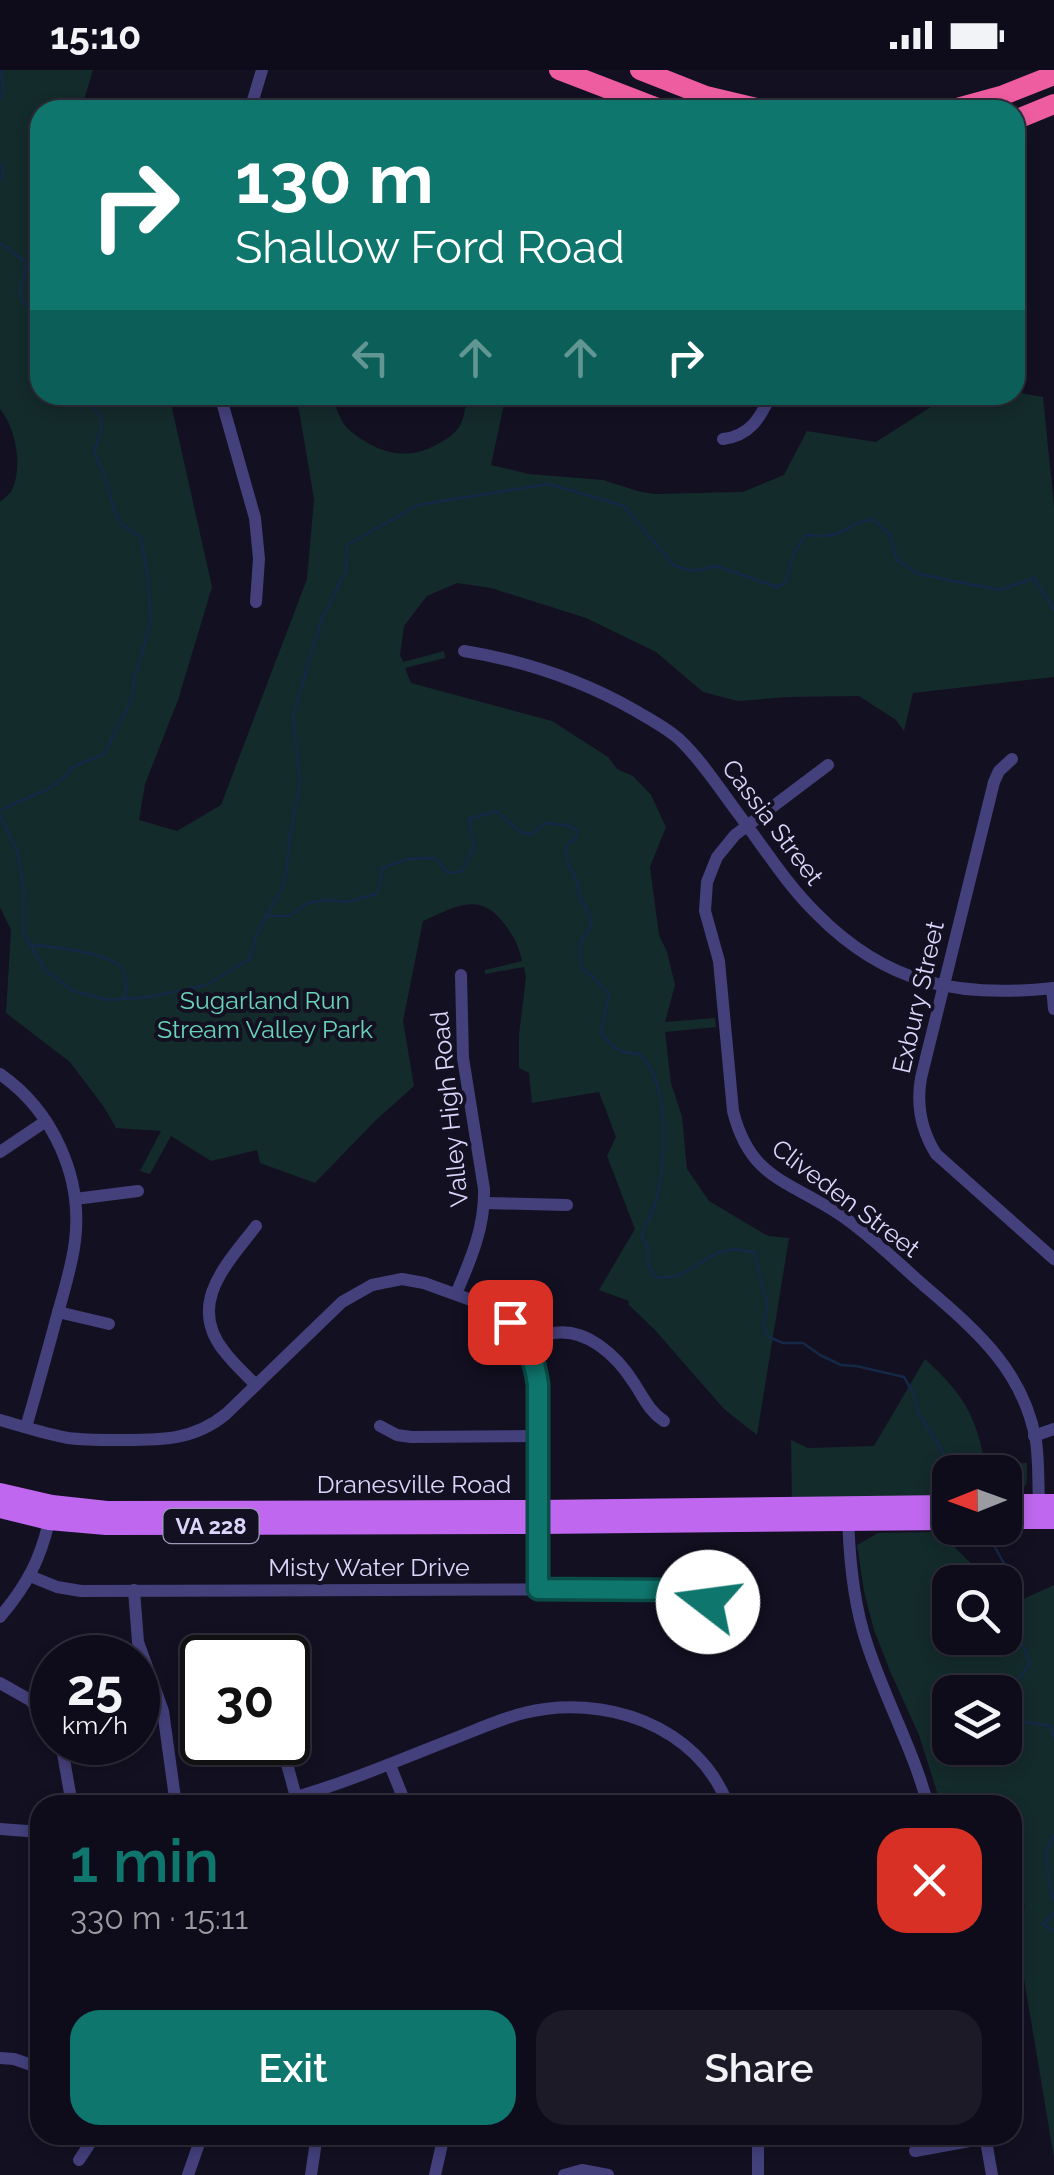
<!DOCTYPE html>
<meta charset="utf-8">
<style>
:root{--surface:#0e0c1a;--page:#1c1a27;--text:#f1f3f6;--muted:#9b9ba2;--line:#2e2c39;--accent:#0f766e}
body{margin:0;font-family:Raleway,sans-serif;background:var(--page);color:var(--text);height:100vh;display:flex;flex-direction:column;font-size:38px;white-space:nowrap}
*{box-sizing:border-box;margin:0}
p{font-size:32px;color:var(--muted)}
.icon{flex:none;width:55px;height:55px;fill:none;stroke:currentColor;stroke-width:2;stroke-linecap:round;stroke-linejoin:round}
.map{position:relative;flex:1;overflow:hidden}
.drawer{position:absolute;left:30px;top:1725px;width:992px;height:350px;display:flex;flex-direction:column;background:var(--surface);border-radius:30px;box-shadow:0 5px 15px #0003,0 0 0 2px var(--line)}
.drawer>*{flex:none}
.top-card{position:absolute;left:30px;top:30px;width:995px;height:305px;border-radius:30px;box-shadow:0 5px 15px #0003,0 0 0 2px var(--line);background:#0f766e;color:#fff;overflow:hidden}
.needle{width:65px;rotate:269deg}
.tools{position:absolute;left:932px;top:1385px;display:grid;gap:20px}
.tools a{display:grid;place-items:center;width:90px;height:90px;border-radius:20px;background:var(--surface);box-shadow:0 5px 15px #0003,0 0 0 2px var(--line);font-size:50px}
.speed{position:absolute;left:30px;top:1565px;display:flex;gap:20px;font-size:50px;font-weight:700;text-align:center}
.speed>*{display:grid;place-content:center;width:130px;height:130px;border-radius:50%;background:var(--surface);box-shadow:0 5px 15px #0003,0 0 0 2px var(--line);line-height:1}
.speed small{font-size:25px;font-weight:400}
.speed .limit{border:5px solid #111;border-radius:15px;background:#fff;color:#111}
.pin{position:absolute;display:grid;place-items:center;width:85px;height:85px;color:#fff;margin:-42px;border-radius:20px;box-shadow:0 5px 15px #0006}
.me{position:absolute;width:110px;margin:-55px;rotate:285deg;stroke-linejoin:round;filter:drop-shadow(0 0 8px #0008)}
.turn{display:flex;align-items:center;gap:35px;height:210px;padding:0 40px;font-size:45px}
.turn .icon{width:130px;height:130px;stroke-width:2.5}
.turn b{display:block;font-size:70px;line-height:85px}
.lanes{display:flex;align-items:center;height:95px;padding:0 40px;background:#0003;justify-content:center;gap:50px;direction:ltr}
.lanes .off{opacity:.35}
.round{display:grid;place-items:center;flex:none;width:105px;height:105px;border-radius:30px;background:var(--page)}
.overview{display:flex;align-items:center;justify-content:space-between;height:170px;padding:0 40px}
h1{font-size:60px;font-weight:600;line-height:75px;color:var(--accent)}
.button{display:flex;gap:20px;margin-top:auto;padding:20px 40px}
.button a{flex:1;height:115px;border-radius:30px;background:var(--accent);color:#fff;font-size:40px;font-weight:600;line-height:115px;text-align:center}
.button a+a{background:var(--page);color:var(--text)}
.status{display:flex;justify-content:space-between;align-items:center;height:70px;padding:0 50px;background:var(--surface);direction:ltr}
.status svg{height:28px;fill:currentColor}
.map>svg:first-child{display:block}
.green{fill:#142b2b;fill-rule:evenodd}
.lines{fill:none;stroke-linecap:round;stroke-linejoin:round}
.stream{stroke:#152847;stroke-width:2.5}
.minor{stroke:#43407c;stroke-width:12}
.major{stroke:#bf68ef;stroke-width:18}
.highway{stroke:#ee5da0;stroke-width:20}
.route-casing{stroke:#0a4d48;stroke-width:25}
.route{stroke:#0f766e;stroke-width:18}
.labels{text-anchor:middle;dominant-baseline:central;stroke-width:8;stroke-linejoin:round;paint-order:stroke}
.shield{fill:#131022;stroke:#9e9aba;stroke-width:2.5}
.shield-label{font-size:22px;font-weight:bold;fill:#dad5fb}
.street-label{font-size:25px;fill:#dad5fb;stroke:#131022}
.park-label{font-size:25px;fill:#69d3ba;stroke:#131022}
</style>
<div class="status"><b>15:10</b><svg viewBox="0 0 49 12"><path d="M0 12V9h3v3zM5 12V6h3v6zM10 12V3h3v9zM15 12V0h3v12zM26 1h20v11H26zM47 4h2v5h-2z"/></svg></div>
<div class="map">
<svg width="1054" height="2105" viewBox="0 0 1054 2105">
<rect width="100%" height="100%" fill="#131022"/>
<g class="green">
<path d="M0 0H93L81 40H40V325H169L212 517 178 630 145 714 139 750 177 761 221 735 307 509 314 429 299 340 291 325H331C336 336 340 352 349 360 376 382 405 392 436 375 461 362 465 353 466 325H506L491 395 529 404 603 410 641 422 655 424 743 422 784 405 807 361 876 372 948 326 1015 325V322L1043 327 1054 436V607L913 623 904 661 896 650 859 626 787 627 738 631 703 622 656 582 586 548 491 518 457 513 427 526 404 556 400 585 403 592 444 581 445 588 405 598 411 613 552 651 608 687 617 699 633 706 651 725 666 757 650 797 659 865 667 882 675 915 665 952 715 948 716 957 665 962 671 1013 682 1047 687 1099 709 1131 768 1166 789 1168 757 1365 724 1339 655 1260 628 1234 629 1231 599 1220 635 1159 607 1086 616 1067 599 1022 532 1033 529 1003 519 998V965L526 907 524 897 485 904V900L522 891C519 877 515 868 506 856 481 820 456 836 423 851L403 951 414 1016 375 1051 315 1113 260 1093 257 1080 211 1091 171 1066 150 1104 140 1101 161 1061 116 1058 104 1037 70 992 6 943 11 860 0 837V432C3 429 10 424 12 420 23 397 16 358 0 339Z"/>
<path d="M925 1289C962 1323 976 1344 985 1394L1027 1393C1027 1414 1030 1423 1005 1423V1402H950V1424L792 1438 791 1370 808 1378 874 1376Z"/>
<path d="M939 1462 990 1512H950V1568H1005V1528L1012 1534 1054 1515V2088L1019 1879 1013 1874V1852L1025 1836 1013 1826 1012 1735H941L919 1665 890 1601 874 1560 864 1521 857 1475 878 1463ZM1005 1622V1678H950V1622Z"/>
</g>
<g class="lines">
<g class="stream">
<path d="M0 29 4 21 1 0"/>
<path d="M0 94 4 103 0 110"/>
<path d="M0 173 26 192C26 220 6 223 40 245"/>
<path d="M0 740 48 719 66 706 73 697 104 684 132 629 134 610 151 551 147 500 140 466 122 455 116 445 103 401 94 382C98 370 108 349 94 339 83 331 81 338 71 325"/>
<path d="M0 745 18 783 24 821 23 862 45 900 73 921 108 930 149 927 206 915 250 889 256 866 282 818 287 799 289 772 300 713 293 646 321 551 346 500 347 475 418 435 549 414 624 436 673 495 693 501 717 496 777 517 786 513 793 485 805 465C817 466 830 467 841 462 855 456 855 452 873 449L890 465 897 490 918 504 1000 520 1034 508 1054 540"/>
<path d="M265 846H289L308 833 327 830 346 832 376 824 380 817 382 798 408 789 436 788 448 803 462 801 474 777 469 749 496 741 519 761 530 765 546 753 566 755 577 760 576 768 567 775C564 792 571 799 578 813 580 818 579 824 580 829 583 837 590 841 591 851 591 861 584 865 581 873 579 881 580 890 581 898L593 907 609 924 601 962C609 975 621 985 638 983 672 1008 667 1104 653 1140 649 1151 642 1156 642 1168L648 1175V1194L655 1207C687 1212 700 1185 729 1180 737 1179 746 1181 754 1182L768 1237 763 1256 769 1267 783 1273H803L820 1285 841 1295 856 1296 904 1307 915 1326 918 1342 955 1402"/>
<path d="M30 875C48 876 119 883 124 902 126 909 126 920 125 927"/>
<path d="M991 1470 1007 1499 1005 1514"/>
<path d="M1001 1622 1017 1613 1030 1593 1005 1529"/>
<path d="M1005 1648C1022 1655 1033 1650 1051 1657L1054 1668"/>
<path d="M1054 1765C1052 1770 1048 1775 1047 1780 1045 1787 1050 1823 1054 1830"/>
<path d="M1054 1843 1043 1854 1054 1861"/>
</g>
<g class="minor">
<path d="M250 40 262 0"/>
<path d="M220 325 255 448 259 489 256 532"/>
<path d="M723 369C750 366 760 348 771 325"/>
<path d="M464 581C525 591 582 610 636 641 651 650 667 658 680 670 702 691 719 718 737 742 763 776 786 814 817 844 887 915 959 928 1054 918"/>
<path d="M1012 689 999 701 994 712 921 1008C916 1036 921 1060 936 1084L1054 1189"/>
<path d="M828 695 735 765 717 787 707 812 705 841 719 891 733 1041C750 1109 788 1110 839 1144 868 1163 895 1190 921 1213 974 1259 1023 1298 1036 1371 1039 1392 1038 1413 1039 1433"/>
<path d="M1052 918 1054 939"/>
<path d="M0 1004C53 1041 83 1107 75 1171 72 1196 64 1221 57 1246 47 1283 37 1320 26 1357"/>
<path d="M0 1082 46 1051"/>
<path d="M75 1129 138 1121"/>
<path d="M484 1133 567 1135"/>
<path d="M256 1156C228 1193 186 1233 224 1281 233 1293 245 1304 256 1315"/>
<path d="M456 1224C471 1189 485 1157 484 1119L463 988 461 905"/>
<path d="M58 1242 109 1254"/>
<path d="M527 1274C534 1270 541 1266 549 1264 585 1255 617 1286 634 1313 644 1328 649 1341 664 1351"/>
<path d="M0 1350C22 1356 45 1364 68 1368 84 1370 99 1370 115 1370 157 1370 192 1372 226 1344L342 1232 372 1215 402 1209 424 1213 485 1235 498 1242 510 1252 527 1274 533 1288 537 1314 539 1519"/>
<path d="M380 1356 397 1365 411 1367 537 1366"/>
<path d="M1034 1366 1054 1359"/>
<path d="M848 1443C849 1487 853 1533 867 1574 885 1629 913 1679 928 1735"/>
<path d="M30 1506 57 1517 81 1521 681 1519 691 1522 708 1532"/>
<path d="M134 1520 138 1572 163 1641 176 1735"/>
<path d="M0 1547C27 1515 41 1489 50 1447"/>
<path d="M0 1613 30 1630 52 1655"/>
<path d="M61 1672 72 1735"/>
<path d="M281 1672 296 1727"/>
<path d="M390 1695 406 1735"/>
<path d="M266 1735C330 1720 391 1693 453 1669 476 1660 500 1649 524 1643 603 1623 698 1655 728 1735"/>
<path d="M0 1759 40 1762"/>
<path d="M0 1988 14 1989 40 1998"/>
<path d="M758 2065V2105"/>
<path d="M985 2065 992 2105"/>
<path d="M915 2081 986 2068"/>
<path d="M79 2090 89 2075 92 2065"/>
<path d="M188 2105 202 2065"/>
<path d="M311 2105 317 2065"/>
<path d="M435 2105 444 2065"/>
<path d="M564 2105 582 2100 608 2105"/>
</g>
<g class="major">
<path d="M0 1422 52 1434 107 1440 538 1439 950 1434"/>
<path d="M1005 1433H1054"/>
<path d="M0 1439 49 1451 106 1456 538 1455 950 1451"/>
<path d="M1005 1450H1054"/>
</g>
<g class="highway">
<path d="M559 0 663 40"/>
<path d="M640 0 706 26 765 40"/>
<path d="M950 40 1001 26 1054 5"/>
<path d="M1015 50 1054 34"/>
</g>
</g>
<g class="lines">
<defs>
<path id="route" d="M510 1252C527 1271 534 1288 538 1314V1519L681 1520 692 1522 708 1532"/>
</defs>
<use href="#route" class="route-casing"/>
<use href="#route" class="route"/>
</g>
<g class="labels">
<rect class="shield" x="163.5" y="1439" width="95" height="34" rx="8"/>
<g class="shield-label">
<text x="211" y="1456">VA 228</text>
</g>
<g class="street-label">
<text transform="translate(773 752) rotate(53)">Cassia Street</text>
<text transform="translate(918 927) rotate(-77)">Exbury Street</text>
<text transform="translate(449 1039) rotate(-96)">Valley High Road</text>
<text transform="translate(846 1128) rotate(37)">Cliveden Street</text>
<text x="414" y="1414">Dranesville Road</text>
<text x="369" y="1497">Misty Water Drive</text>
</g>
<g class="park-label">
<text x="265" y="930">Sugarland Run<tspan x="265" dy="29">Stream Valley Park</tspan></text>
</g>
</g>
</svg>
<div class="tools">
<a><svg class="needle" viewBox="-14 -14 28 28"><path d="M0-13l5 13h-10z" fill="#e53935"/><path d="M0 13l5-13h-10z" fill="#9b9ba2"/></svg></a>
<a><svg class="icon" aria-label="search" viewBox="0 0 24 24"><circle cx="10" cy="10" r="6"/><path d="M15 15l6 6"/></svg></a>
<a><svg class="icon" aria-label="layers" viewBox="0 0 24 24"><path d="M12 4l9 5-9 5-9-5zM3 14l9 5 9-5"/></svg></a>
</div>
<div class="speed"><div>25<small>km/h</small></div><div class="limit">30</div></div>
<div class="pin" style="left:510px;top:1252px;background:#d93025"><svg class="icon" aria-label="arrive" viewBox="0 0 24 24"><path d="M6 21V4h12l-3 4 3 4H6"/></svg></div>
<svg class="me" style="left:708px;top:1532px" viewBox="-20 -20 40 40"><circle r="19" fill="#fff"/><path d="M0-13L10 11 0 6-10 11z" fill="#0f766e"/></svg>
<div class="top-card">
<div class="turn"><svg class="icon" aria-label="right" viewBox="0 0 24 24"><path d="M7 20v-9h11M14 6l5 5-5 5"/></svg><div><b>130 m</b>Shallow Ford Road</div></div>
<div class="lanes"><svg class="icon off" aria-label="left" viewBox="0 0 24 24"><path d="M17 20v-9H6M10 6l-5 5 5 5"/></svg><svg class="icon off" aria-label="ahead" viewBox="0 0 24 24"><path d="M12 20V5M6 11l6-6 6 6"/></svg><svg class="icon off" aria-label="ahead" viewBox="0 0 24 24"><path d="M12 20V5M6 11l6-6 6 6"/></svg><svg class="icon" aria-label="right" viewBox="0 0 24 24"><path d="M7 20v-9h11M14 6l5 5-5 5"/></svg></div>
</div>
<section class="drawer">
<div class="overview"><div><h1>1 min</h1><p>330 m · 15:11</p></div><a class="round" style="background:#d93025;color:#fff"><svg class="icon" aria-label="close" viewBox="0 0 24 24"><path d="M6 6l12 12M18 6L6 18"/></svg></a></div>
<div class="button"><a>Exit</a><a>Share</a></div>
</section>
</div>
